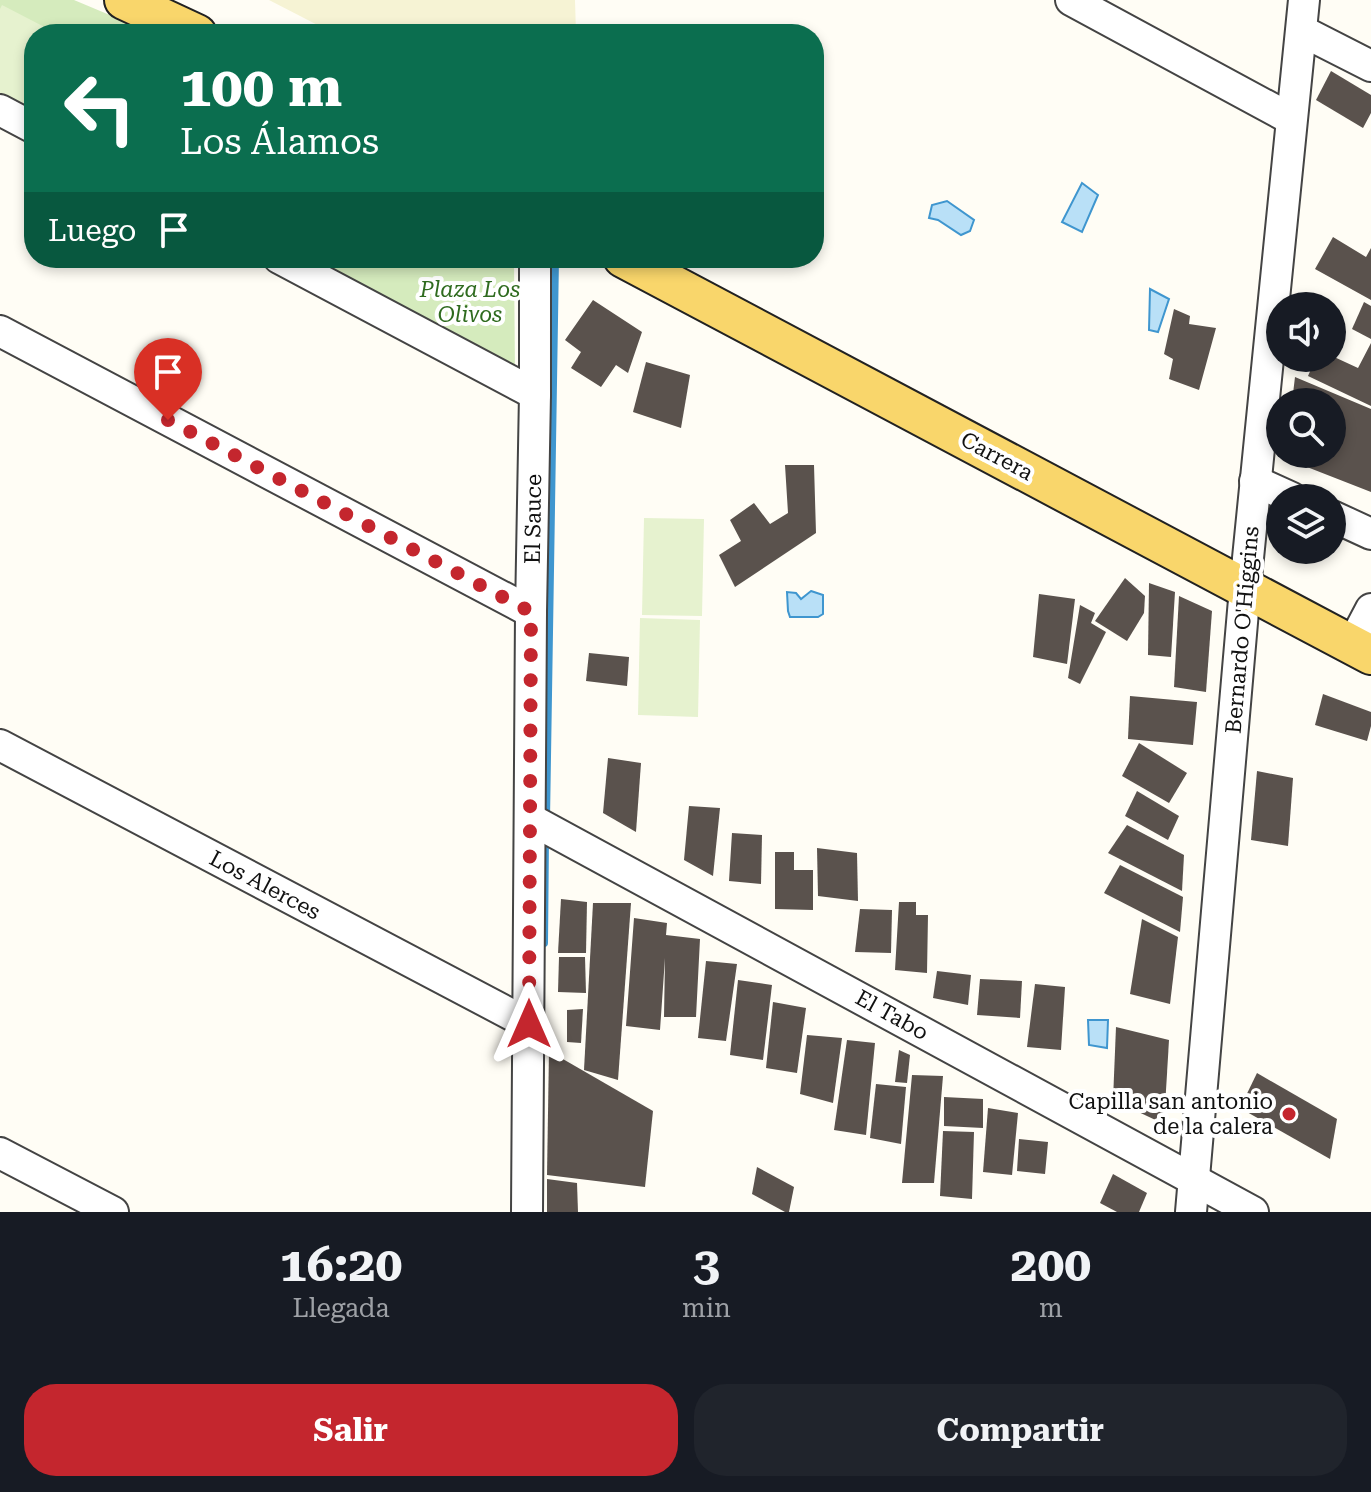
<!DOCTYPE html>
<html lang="es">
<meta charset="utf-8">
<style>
:root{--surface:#171b24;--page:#20242c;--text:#f1f3f6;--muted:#9ea1a6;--accent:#c4262e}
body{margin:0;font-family:"Roboto Serif",serif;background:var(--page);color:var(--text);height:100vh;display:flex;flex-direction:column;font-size:30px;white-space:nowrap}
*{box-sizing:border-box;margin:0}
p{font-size:26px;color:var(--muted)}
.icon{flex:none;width:44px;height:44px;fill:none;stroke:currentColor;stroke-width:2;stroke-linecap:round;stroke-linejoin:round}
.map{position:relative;height:1212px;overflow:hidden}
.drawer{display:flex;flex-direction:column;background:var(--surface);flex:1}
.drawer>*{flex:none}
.guide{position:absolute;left:24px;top:24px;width:800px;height:244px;border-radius:32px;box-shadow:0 4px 12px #0003;background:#0b6e4f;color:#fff;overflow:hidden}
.fabs{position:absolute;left:1266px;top:292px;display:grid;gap:16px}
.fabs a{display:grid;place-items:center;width:80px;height:80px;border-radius:50%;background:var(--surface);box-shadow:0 4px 12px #0003;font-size:40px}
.pin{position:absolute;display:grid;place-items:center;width:68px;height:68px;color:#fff;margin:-82px -34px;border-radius:50% 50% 50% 0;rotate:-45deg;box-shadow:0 0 8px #0007}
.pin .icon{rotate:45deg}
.me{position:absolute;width:88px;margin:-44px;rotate:0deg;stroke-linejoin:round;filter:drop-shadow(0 0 6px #0008)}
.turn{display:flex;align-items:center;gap:28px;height:168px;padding:0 24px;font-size:36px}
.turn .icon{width:104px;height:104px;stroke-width:2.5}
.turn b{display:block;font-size:56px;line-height:68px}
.then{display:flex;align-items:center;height:76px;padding:0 24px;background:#0003;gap:16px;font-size:30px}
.eta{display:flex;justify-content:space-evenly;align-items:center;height:136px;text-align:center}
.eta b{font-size:48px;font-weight:700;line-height:56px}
.action{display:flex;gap:16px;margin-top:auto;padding:16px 24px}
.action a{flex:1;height:92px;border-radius:32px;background:var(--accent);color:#fff;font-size:32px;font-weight:700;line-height:92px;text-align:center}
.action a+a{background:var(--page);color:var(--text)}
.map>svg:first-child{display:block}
.farmland{fill:#f6f3d4}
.green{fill:#d5ebbd}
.pitch{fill:#e6f2cf}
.water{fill:#b9e0f7;stroke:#3f96cf;stroke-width:2}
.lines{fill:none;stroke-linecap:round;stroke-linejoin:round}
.stream{stroke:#3f96cf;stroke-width:8}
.building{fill:#5a524d}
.minor-casing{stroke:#444;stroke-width:34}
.major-casing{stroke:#222;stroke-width:42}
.minor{stroke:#fff;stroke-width:30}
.major{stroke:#f9d66b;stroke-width:38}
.route{stroke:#c4262e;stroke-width:14;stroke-dasharray:0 25.2}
.poi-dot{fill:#c4262e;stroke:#fff;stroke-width:3}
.labels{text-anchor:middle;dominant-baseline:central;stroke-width:8;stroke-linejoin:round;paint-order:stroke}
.park-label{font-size:22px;font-style:italic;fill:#2f6b1f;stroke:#fff}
.street-label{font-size:22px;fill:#111;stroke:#fff}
.poi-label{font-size:22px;fill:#111;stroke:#fff;text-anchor:end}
</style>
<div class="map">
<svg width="1371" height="1212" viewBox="0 0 1371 1212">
<rect width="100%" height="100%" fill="#fffdf5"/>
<path class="farmland" d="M269 0H575L576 34H335Z"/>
<g class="green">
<path d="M0 0H74L155 34H34V119L0 101Z"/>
<path d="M296 258H514L515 374Z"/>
</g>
<g class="pitch">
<path d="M2 5 58 34H34V112L0 94V9Z"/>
<path d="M644 518 704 519 702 616 642 615Z"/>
<path d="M640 618 700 620 698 717 638 715Z"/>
</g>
<g class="water">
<path d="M1082 183 1098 195 1082 232 1062 222Z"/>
<path d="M947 201 974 220 970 231 961 235 938 220 929 218 932 205Z"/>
<path d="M1150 289 1169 299 1158 332 1149 330Z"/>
<path d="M811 591 823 595V614L818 617H790L788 611 787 592 796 593 801 599Z"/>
<path d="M1088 1020H1108L1107 1048 1089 1045Z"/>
</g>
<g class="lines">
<g class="stream">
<path d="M546 819 555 258"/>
<path d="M544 943 545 837"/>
</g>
</g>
<g class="building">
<path d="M1331 71 1371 95V113L1363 128 1316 100Z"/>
<path d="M1333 237 1366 257 1371 248V300L1315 269Z"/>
<path d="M593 300 642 332 628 373 616 365 601 387 571 368 581 352 565 340Z"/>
<path d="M1364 302 1371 306V339L1352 329Z"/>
<path d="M1174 309 1190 316 1189 324 1216 328 1199 390 1169 379 1173 359 1164 354Z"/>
<path d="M1371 343V406L1308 376 1316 358H1332V356L1358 368Z"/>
<path d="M646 362 690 375 681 428 633 412Z"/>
<path d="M1295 377 1371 409V492L1284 458V454H1332V402H1292Z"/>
<path d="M785 465H814L816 533 735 587 719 555 741 541 730 520 754 503 770 524 788 513Z"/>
<path d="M1125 578 1145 596 1144 613 1127 641 1095 621Z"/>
<path d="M1149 583 1175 592 1171 657 1148 655Z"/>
<path d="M1039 594 1075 599 1067 664 1033 657Z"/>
<path d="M1179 596 1212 611 1206 692 1174 687Z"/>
<path d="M1080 605 1095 613 1091 623 1106 632 1080 684 1068 678Z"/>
<path d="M589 653 629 657 627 686 586 681Z"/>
<path d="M1323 694 1371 712V726L1367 741 1315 725Z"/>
<path d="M1130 696 1197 702 1193 745 1128 739Z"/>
<path d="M1139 743 1187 773 1169 803 1122 776Z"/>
<path d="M608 758 641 763 636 832 603 813Z"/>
<path d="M1257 771 1293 778 1288 846 1251 840Z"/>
<path d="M1137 791 1179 816 1168 840 1125 816Z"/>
<path d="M689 806 720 808 713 876 684 860Z"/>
<path d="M1127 825 1184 855 1182 891 1108 853Z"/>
<path d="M732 833 762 835 761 884 729 881Z"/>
<path d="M817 848 857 853 858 901 818 896Z"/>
<path d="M775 852H794V870H813V910L775 909Z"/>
<path d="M1120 865 1183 897 1180 932 1104 893Z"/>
<path d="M561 899 587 902 586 953H558Z"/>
<path d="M899 902H916V915H928L927 973 895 970Z"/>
<path d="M593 903H631L618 1080 584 1070Z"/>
<path d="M860 909 892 910 891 953 855 952Z"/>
<path d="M634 918 667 923 666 935 700 939 696 1017H664L665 958 660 1030 626 1026Z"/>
<path d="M1142 919 1178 937 1170 1004 1130 994Z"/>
<path d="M559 957H585L586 993 558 992Z"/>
<path d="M706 961 737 964 726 1041 698 1038Z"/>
<path d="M937 971 971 975 968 1005 933 998Z"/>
<path d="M980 979 1022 981 1020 1018 977 1015Z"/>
<path d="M738 980 772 985 763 1060 730 1055Z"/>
<path d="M1035 984 1065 987 1061 1050 1027 1047Z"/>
<path d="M773 1002 806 1008 797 1073 766 1068Z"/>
<path d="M583 1009 581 1043 567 1042V1010Z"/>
<path d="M1116 1027 1169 1040 1164 1124 1113 1100Z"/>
<path d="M807 1035 842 1038 833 1103 800 1094Z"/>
<path d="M847 1040 875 1043 866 1135 834 1130Z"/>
<path d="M899 1050 910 1055 907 1083 895 1082Z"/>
<path d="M549 1051 653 1111 645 1187 547 1175Z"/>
<path d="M1257 1073 1337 1119 1330 1159 1240 1108Z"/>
<path d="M912 1075 943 1076 934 1183H902Z"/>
<path d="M876 1084 906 1087 901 1144 870 1138Z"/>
<path d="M944 1097 983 1099V1128L944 1126Z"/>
<path d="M988 1108 1018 1113 1012 1175 983 1172Z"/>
<path d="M943 1131 974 1132 972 1199 940 1196Z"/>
<path d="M1019 1139 1048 1142 1045 1174 1017 1171Z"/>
<path d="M757 1167 794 1187 789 1212H785L752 1194Z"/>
<path d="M1113 1174 1147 1193 1139 1212H1117L1100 1203Z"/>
<path d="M547 1179 577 1183 578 1212H547Z"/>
</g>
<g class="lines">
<defs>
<g id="minor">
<path d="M1071 0 1291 119"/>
<path d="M1302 31 1371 66"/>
<path d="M0 110 34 128"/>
<path d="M279 258 535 394"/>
<path d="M0 331 531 612"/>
<path d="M1255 481 1292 498"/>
<path d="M1332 516 1371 534"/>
<path d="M1352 645 1371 609"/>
<path d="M0 745 529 1024"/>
<path d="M530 819 1253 1212"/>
<path d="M0 1153 113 1212"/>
<path d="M527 1212 531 612 535 394V258"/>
<path d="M1191 1212 1245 588 1304 0"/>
</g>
<g id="major">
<path d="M124 0 197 34"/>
<path d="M623 258 1371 655"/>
</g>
</defs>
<use href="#minor" class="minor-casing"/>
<use href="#major" class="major-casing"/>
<use href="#minor" class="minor"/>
<use href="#major" class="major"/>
</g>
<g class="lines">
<path class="route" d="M168 420 531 612 529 1024"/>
</g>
<circle class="poi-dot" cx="1289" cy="1114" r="8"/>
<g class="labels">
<g class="park-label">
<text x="470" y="289">Plaza Los<tspan x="470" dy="25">Olivos</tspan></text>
</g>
<g class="street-label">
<text transform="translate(997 456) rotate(28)">Carrera</text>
<text transform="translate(533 519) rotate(-89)">El Sauce</text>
<text transform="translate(1242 630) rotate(-85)">Bernardo O'Higgins</text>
<text transform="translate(265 885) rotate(28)">Los Alerces</text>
<text transform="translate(892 1015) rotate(29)">El Tabo</text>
</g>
<g class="poi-label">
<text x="1273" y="1101">Capilla san antonio<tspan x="1273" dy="25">de la calera</tspan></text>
</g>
</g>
</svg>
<div class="fabs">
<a><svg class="icon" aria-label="sound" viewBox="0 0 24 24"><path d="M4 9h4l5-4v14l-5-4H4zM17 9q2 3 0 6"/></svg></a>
<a><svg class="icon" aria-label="search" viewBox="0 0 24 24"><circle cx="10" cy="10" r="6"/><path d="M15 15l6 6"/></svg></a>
<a><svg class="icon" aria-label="layers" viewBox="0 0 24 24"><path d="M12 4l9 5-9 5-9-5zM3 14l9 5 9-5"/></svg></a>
</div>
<div class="pin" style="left:168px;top:420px;background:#d93025"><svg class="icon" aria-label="arrive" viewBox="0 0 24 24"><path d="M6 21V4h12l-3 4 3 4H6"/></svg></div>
<svg class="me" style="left:529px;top:1024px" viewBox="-20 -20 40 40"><path d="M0-17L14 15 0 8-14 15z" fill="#c4262e" stroke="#fff" stroke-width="4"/></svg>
<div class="guide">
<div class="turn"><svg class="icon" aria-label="left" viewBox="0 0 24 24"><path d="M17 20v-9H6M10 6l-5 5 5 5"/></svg><div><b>100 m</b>Los Álamos</div></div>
<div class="then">Luego<svg class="icon" aria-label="arrive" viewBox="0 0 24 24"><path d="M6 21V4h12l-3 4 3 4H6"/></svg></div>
</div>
</div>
<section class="drawer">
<div class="eta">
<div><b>16:20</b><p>Llegada</p></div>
<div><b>3</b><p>min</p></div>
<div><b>200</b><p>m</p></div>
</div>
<div class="action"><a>Salir</a><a>Compartir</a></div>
</section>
